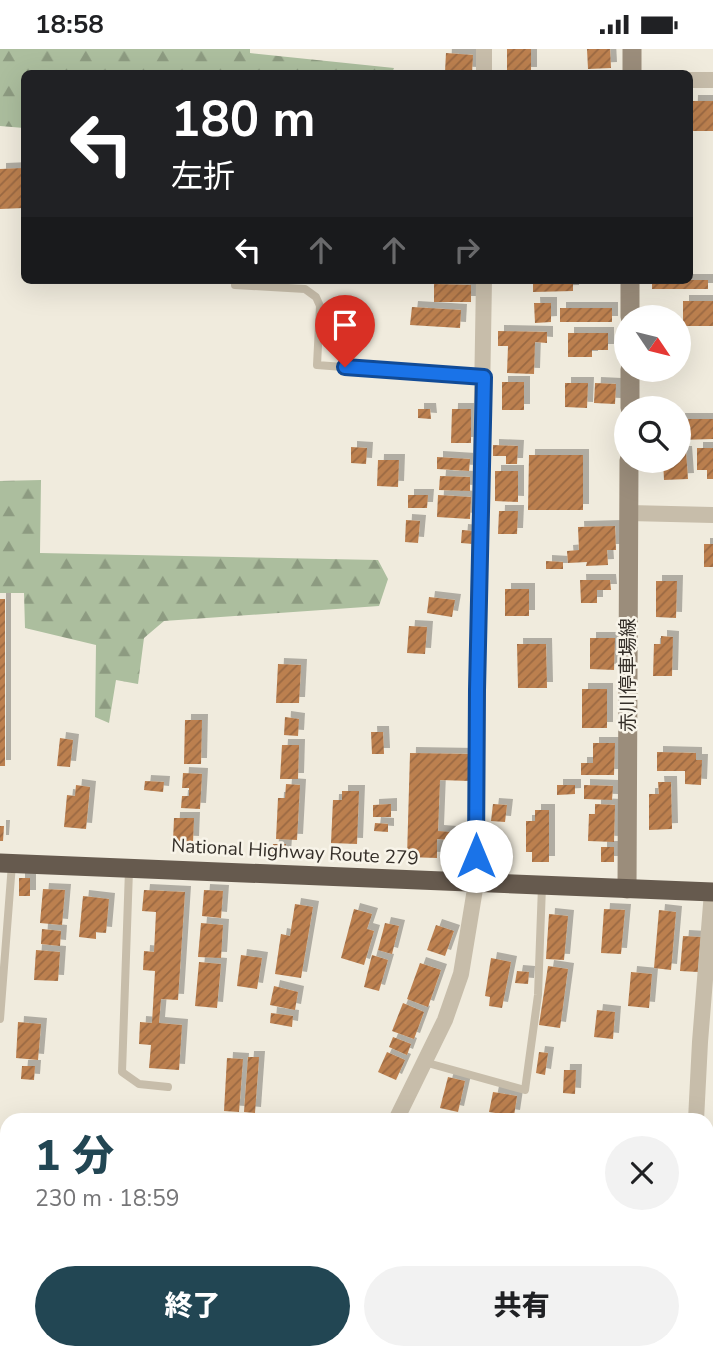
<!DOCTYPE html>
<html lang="ja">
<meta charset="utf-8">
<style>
:root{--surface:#fff;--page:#f2f2f2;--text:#202124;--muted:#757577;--accent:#224653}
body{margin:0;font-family:"Nunito Sans","Noto Sans JP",sans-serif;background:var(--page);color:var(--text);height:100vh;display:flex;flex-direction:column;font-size:26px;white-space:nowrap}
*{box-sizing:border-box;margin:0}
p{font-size:23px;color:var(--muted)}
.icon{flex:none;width:38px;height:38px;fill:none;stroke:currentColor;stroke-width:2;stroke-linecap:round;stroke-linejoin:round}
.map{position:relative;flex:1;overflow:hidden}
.details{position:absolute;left:0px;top:1064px;width:714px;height:247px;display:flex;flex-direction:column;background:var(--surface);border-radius:21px 21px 0 0;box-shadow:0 7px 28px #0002}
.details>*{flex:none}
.banner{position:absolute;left:21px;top:21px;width:672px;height:214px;border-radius:10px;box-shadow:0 7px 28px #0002;background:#202124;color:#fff;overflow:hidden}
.needle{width:46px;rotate:125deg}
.controls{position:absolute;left:614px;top:256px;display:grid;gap:14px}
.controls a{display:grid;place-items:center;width:77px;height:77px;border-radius:50%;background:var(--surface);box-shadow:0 7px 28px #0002;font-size:35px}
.pin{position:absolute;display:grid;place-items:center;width:60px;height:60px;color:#fff;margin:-72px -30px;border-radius:50% 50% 50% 0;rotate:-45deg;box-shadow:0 0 7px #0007}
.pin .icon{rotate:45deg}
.me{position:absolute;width:77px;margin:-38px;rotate:0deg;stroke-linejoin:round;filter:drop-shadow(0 0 5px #0008)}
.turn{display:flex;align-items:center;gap:24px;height:147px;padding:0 35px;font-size:32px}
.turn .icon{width:91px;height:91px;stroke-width:2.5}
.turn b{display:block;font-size:49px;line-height:60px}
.lanes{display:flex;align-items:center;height:66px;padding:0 35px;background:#0003;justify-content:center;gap:35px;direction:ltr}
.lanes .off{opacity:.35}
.round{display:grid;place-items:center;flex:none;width:74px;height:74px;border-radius:37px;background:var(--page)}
.overview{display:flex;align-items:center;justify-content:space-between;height:119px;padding:0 35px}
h1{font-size:42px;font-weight:800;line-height:52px;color:var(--accent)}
.action{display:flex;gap:14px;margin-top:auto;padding:14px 35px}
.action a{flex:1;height:80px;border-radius:42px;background:var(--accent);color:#fff;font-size:28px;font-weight:800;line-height:80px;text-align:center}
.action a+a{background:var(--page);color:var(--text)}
.status{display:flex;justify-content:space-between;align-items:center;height:49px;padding:0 35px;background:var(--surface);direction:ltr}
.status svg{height:19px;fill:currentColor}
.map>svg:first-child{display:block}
.forest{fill:url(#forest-firs)}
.building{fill:url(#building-hatch);filter:url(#shadow)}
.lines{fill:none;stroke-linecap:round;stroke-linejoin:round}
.service{stroke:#c7bdaa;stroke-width:8}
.minor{stroke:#c7bdaa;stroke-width:16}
.secondary{stroke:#9b8d7b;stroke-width:19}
.trunk{stroke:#665a4e;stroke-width:19}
.route-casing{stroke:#114b97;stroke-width:18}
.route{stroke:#1a73e8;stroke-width:12}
.labels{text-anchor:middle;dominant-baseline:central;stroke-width:5;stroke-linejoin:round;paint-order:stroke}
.street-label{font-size:19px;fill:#352f29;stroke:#f8f4e9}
</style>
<div class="status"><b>18:58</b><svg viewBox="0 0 49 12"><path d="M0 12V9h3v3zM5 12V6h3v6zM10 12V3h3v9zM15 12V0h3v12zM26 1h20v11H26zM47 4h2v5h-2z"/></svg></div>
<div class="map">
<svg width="713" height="1310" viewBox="0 0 713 1310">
<defs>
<pattern id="forest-firs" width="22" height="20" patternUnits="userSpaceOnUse" patternTransform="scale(1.75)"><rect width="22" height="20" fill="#acbe9e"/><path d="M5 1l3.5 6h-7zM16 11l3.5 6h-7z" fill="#8d9b81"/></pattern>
<pattern id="building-hatch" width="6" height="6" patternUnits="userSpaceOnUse" patternTransform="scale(1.75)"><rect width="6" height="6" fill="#bc804f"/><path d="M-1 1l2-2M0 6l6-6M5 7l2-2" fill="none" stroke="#9a6942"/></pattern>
<filter id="shadow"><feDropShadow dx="6" dy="-6" stdDeviation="0" flood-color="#0004"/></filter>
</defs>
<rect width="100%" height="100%" fill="#f0ebdd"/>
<g class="forest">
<path d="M0 0H250V4L394 19 392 24H24V79L0 77Z"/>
<path d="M41 431 40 504 378 511 388 530 379 557 164 572 144 589 138 635 116 631 109 674 95 668 96 596 25 579 24 544H0V432Z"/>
</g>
<g class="building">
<rect x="507" y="0" width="24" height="24"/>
<path d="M587 0H610L611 19 588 20Z"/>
<path d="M446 4 473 6 472 24 445 23Z"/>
<path d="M692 52H713V82H691Z"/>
<path d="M23 119 24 159 0 160V120Z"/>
<path d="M533 231H573V242L533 243Z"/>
<rect x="652" y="231" width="56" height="9"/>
<path d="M434 235 471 236V253H434Z"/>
<rect x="683" y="252" width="30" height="25"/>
<path d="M534 254H551V273L535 274Z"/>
<path d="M412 258 461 261 460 279 410 276Z"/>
<rect x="560" y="259" width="52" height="14"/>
<path d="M498 282 547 283V294L535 293 534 325 507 324 508 297H498Z"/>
<path d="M568 284H608V301H592V308H568Z"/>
<rect x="502" y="333" width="22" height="28"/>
<path d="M565 334H588L587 359 565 358Z"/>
<path d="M595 334 616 335 615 355 594 354Z"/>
<path d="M418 360H430L431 370 418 369Z"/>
<path d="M452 360H471V394H451Z"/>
<path d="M679 370H713V390L679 391Z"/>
<path d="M493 396 518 397 517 415H506V407H493Z"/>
<path d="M351 398 367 399 366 415 351 414Z"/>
<path d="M697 399H713V430H707V421H697Z"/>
<path d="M679 403H686L688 430 664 431 663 411H679Z"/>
<path d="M529 406H583V461H528Z"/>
<path d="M437 408 470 410 469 422 437 420Z"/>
<path d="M378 411H399L398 438 377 437Z"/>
<path d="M495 422H518V453L495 452Z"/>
<path d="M440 427 470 428V442L439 441Z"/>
<path d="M408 446H428L427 459H408Z"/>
<path d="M438 446 471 448 470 470 437 468Z"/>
<path d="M499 462H518L517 485H498Z"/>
<path d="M406 471 420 472 418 494 405 493Z"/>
<path d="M615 477 616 501H607L608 516 586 517 587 513 568 514 567 502 579 501 578 478Z"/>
<path d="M462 481 474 482 473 495 461 494Z"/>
<rect x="704" y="495" width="9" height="23"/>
<path d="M546 512 563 513V520H546Z"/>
<path d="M580 531H610L611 541H597V554H581Z"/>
<path d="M656 532H677L676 569 656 568Z"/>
<rect x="505" y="540" width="24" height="27"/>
<path d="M429 548 455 551 452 568 427 564Z"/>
<rect x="0" y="550" width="5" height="167"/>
<path d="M409 577 427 578 425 605 407 604Z"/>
<path d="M661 587 673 588 672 627H653L654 595H661Z"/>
<path d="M590 589H615L614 621 590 620Z"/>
<path d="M517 595H546L547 639H518Z"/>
<path d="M278 615 301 616 299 654H276Z"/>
<rect x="582" y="640" width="25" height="39"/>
<path d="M285 668 299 670 298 687 284 686Z"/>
<path d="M185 671H202L201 715H184Z"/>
<path d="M371 683H383L384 705H372Z"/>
<path d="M60 689 73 691 70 718 57 717Z"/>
<path d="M593 694H615L614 726H581V714H593Z"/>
<path d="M282 696H299L298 730H280Z"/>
<path d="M657 703 696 704V711H702L701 736 685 735V722H657Z"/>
<path d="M410 704 470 705V732L440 731 438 782 451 783 450 791 437 790V809L407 808Z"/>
<path d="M183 724 202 725 200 760 181 759 182 747H189V739H182Z"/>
<path d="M145 732 164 733 163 743 144 741Z"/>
<path d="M658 733H671L672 780 649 781V745H659Z"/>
<path d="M286 735 300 736 297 791 276 790 278 749H285Z"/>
<path d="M76 736 90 738 86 780 64 778 67 746 75 747Z"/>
<path d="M557 736H575V745L557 746Z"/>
<path d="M584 736 613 737 612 751 584 750Z"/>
<path d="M342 742H359L357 795 331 794 333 751H342Z"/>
<path d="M391 755V768H373V756Z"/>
<path d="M493 755 507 756 505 773 491 772Z"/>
<path d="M595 755 615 756 614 793 588 792 589 765H595Z"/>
<path d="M535 761H549V813H532V803H526V772H535Z"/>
<path d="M174 769H194L193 793 173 792Z"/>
<path d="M375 774 388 775V783L374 782Z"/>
<path d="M0 777H4L3 792H0Z"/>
<path d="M273 795H286L285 808H272Z"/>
<rect x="601" y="798" width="13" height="15"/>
<rect x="19" y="829" width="11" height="18"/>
<path d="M43 840 65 841 62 876 40 874Z"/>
<path d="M144 841 185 843 178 951 161 950 159 974 182 976 179 1021 149 1019 151 996 139 995 140 973 152 974 155 922 143 921 144 902 154 903 156 863 142 862Z"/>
<path d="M204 841 223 842 221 869 202 867Z"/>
<path d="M83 847 109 850 106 884 96 883V890L79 888Z"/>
<path d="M295 855 313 858 301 929 275 925 281 885 290 887Z"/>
<path d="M354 860 372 865 367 880 374 882 364 916 341 909Z"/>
<path d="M604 860 625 861 621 905 601 904Z"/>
<path d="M659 861 676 863 671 921 654 919Z"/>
<path d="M549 865 568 867 564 911 546 910Z"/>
<path d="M201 874 223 876 221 909 198 908Z"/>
<path d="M385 874 399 877 392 905 378 901Z"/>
<path d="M436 876 454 882 445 907 427 901Z"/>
<path d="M42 880 61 882 60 897 41 895Z"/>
<path d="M683 887 701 888 698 923 680 922Z"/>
<path d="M36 901 60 903 58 932 34 931Z"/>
<path d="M241 906 262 909 257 940 237 937Z"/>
<path d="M372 906 388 911 379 942 364 938Z"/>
<path d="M491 909 511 913 502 959 489 957 490 948 485 947Z"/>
<path d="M199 913 221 915 217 959 195 957Z"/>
<path d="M420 914 441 921 428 958 407 950Z"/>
<path d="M548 917 568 920 560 979 539 976Z"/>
<path d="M517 922 529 923 528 935 515 934Z"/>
<path d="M631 923 652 925 649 959 628 957Z"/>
<path d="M274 937 298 943 295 961 270 956Z"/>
<path d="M403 954 424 963 414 990 392 982Z"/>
<path d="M597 961 615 963 613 990 594 988Z"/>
<path d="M271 964 293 967 292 978 270 974Z"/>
<path d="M18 973 41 975 38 1011 16 1009Z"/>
<path d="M393 988 411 995 407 1006 389 998Z"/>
<path d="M387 1003 405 1011 396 1031 378 1023Z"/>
<path d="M539 1003 548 1004 545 1026 536 1024Z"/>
<path d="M248 1008H259L255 1064 244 1063Z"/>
<path d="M227 1009 243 1010 239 1063 224 1062Z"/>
<path d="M22 1017H35L34 1031 21 1030Z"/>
<path d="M564 1021H576L575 1045 563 1044Z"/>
<path d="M448 1028 465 1032 458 1063 440 1059Z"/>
<path d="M493 1043 517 1047 514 1067 489 1063Z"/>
<path d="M189 1304H208L206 1310H187Z"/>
</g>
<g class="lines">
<g class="service">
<path d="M235 236 305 240 316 248 320 257 317 316 484 329"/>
<path d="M129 821 122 1023 139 1035 168 1038"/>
<path d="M0 970 12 815"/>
<path d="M424 1013 525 1041 538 946 542 837"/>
</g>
<g class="minor">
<path d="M484 24V0"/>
<path d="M690 31H713"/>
<path d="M629 464 713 466"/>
<path d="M396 1071 445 971 461 925 476 834 477 641 484 231"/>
<path d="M696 1071 700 993 712 843"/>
<path d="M303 1310 305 1304"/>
</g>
<g class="secondary">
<path d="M632 24V0"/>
<path d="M630 268V231"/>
<path d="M630 359V320"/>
<path d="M627 840 629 411"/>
</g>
<path class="trunk" d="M0 814 713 843"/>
</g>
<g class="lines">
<defs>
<path id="route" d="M345 318 484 328 477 641 476 807"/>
</defs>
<use href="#route" class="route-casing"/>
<use href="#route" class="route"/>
</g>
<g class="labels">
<g class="street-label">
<text transform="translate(628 626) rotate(-90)">赤川停車場線</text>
<text transform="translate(295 803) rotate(3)">National Highway Route 279</text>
</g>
</g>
</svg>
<div class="controls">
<a><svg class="needle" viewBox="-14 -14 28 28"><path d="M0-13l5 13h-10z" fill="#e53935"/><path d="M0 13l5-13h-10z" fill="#757577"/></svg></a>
<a><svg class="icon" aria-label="search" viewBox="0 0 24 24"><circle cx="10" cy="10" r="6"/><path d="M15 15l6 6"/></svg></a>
</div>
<div class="pin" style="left:345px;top:318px;background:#d93025"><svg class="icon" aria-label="arrive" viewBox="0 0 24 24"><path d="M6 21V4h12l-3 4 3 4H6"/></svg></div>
<svg class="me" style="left:476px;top:807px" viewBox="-20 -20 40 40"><circle r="19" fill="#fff"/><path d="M0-13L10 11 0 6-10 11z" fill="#1a73e8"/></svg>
<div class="banner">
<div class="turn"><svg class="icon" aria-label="left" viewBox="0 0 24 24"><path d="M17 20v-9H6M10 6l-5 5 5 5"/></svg><div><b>180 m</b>左折</div></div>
<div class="lanes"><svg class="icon" aria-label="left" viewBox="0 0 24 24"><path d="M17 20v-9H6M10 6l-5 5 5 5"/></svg><svg class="icon off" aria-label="ahead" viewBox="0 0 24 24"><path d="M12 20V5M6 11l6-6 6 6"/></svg><svg class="icon off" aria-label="ahead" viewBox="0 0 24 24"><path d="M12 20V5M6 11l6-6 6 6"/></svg><svg class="icon off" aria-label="right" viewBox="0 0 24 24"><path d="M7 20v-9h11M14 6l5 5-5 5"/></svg></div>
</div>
<section class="details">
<div class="overview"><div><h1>1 分</h1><p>230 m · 18:59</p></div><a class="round"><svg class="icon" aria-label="close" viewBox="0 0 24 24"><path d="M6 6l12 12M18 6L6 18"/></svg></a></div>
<div class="action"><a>終了</a><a>共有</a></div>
</section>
</div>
